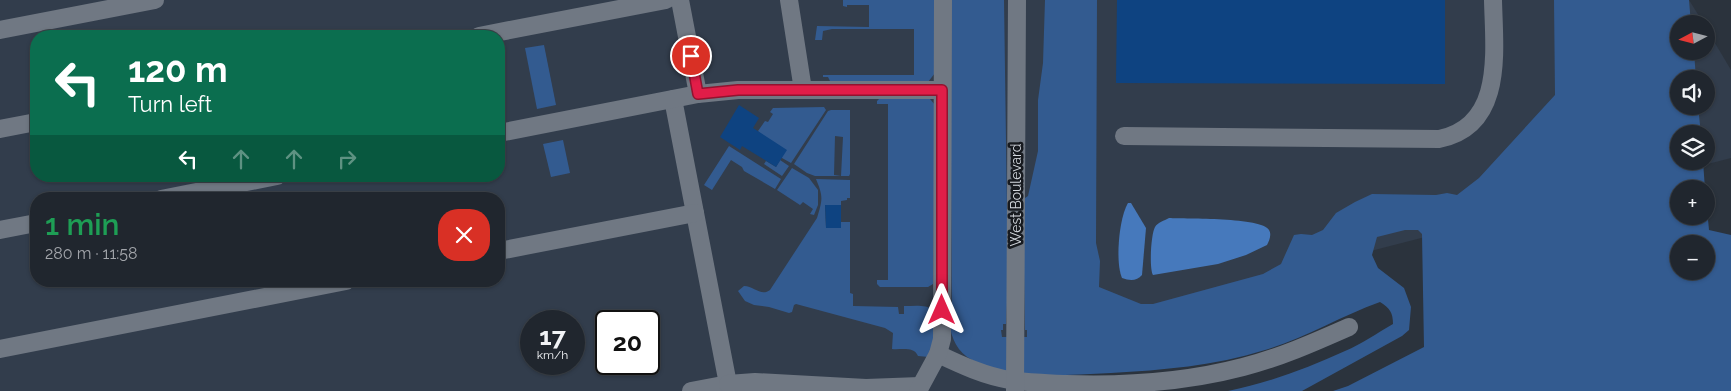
<!DOCTYPE html>
<meta charset="utf-8">
<style>
:root{--surface:#20262e;--page:#282e36;--text:#f1f3f6;--muted:#a2a5aa;--line:#3d434a}
body{margin:0;font-family:Raleway,sans-serif;background:var(--page);color:var(--text);height:100vh;display:flex;flex-direction:column;font-size:19px;white-space:nowrap}
*{box-sizing:border-box;margin:0}
p{font-size:16px;color:var(--muted)}
.icon{flex:none;width:28px;height:28px;fill:none;stroke:currentColor;stroke-width:2;stroke-linecap:round;stroke-linejoin:round}
.map{position:relative;flex:1;overflow:hidden}
.panel{position:absolute;left:30px;top:192px;width:475px;height:95px;display:flex;flex-direction:column;background:var(--surface);border-radius:20px;box-shadow:0 1px 4px #0004,0 0 0 1px var(--line)}
.panel>*{flex:none}
.banner{position:absolute;left:30px;top:30px;width:475px;height:152px;border-radius:20px;box-shadow:0 1px 4px #0004,0 0 0 1px var(--line);background:#0b6e4f;color:#fff;overflow:hidden}
.needle{width:32px;rotate:263deg}
.fabs{position:absolute;left:1670px;top:15px;display:grid;gap:10px}
.fabs a{display:grid;place-items:center;width:45px;height:45px;border-radius:50%;background:var(--surface);box-shadow:0 1px 4px #0004,0 0 0 1px var(--line);font-size:25px}
.speed{position:absolute;left:520px;top:310px;display:flex;gap:10px;font-size:25px;font-weight:700;text-align:center}
.speed>*{display:grid;place-content:center;width:65px;height:65px;border-radius:50%;background:var(--surface);box-shadow:0 1px 4px #0004,0 0 0 1px var(--line);line-height:1}
.speed small{font-size:12px;font-weight:400}
.speed .limit{border:2px solid #111;border-radius:8px;background:#fff;color:#111}
.pin{position:absolute;display:grid;place-items:center;width:42px;height:42px;color:#fff;margin:-21px;border:2px solid #fff;border-radius:50%;box-shadow:0 1px 5px #0007}
.me{position:absolute;width:55px;margin:-28px;rotate:0deg;stroke-linejoin:round;filter:drop-shadow(0 0 4px #0008)}
.turn{display:flex;align-items:center;gap:18px;height:105px;padding:0 15px;font-size:22px}
.turn .icon{width:65px;height:65px;stroke-width:2.5}
.turn b{display:block;font-size:35px;line-height:42px}
.lanes{display:flex;align-items:center;height:48px;padding:0 15px;background:#0003;justify-content:center;gap:25px;direction:ltr}
.lanes .off{opacity:.35}
.round{display:grid;place-items:center;flex:none;width:52px;height:52px;border-radius:20px;background:var(--page)}
.headline{display:flex;align-items:center;justify-content:space-between;height:85px;padding:0 15px}
h1{font-size:30px;font-weight:600;line-height:38px;color:#1e9e55}
.map>svg:first-child{display:block}
.built{fill:#323d4c;fill-rule:evenodd}
.green{fill:#335b90;fill-rule:evenodd}
.water{fill:#4679bc}
.building{fill:#0e4381}
.lines{fill:none;stroke-linecap:round;stroke-linejoin:round}
.minor{stroke:#707883;stroke-width:18}
.route-casing{stroke:#92132f;stroke-width:12}
.route{stroke:#e11d48;stroke-width:9}
.labels{text-anchor:middle;dominant-baseline:central;stroke-width:5;stroke-linejoin:round;paint-order:stroke}
.street-label{font-size:14px;fill:#d4d9df;stroke:#171a1f}
</style>
<div class="map">
<svg width="1731" height="391" viewBox="0 0 1731 391">
<rect width="100%" height="100%" fill="#2b333d"/>
<path class="built" d="M0 0H1689L1704 24H1679V51H1706V28L1731 70V158L1018 342V391H0ZM36 36H499V176H36ZM1679 79H1706V106H1679ZM1679 134H1706V161H1679ZM36 199H499V281H36ZM531 321H574V364H531ZM606 321H649V364H606Z"/>
<g class="green">
<path d="M843 0H936L935 73 928 82 830 81 828 77H823V75H914V29H832L823 31 822 40H815L817 26 869 27V5H847V7L843 6Z"/>
<path d="M950 0H1004L1008 282 1006 324H1003V330H1001L1002 337H1027V330H1025L1023 214 1025 198 1028 196 1038 151V100L1043 63 1045 0H1097L1096 243 1100 261 1099 287 1141 304H1153L1263 274 1281 264 1294 235 1301 234 1312 235 1323 230 1336 213 1355 202 1372 194 1436 195 1447 193 1457 195 1479 178 1555 95 1554 0H1689L1691 24H1679V51H1694L1696 79H1679V106H1698L1701 134H1679V161H1703L1705 189H1679V216H1706V198L1709 230 1731 235V391H1333L1348 386 1424 347 1422 234 1418 230H1405L1377 237 1372 255 1378 268 1404 288 1411 307 1409 330 1402 336 1302 391H1228C1268 383 1308 368 1345 351 1362 344 1377 333 1393 324 1393 313 1390 308 1380 302 1341 316 1305 338 1265 350 1214 366 1163 370 1111 373 1076 375 1039 377 1004 373 994 371 981 365 972 360 957 352 952 339 949 323H952ZM1679 244H1706V271H1679Z"/>
<path d="M544 45 556 105 537 109 525 48Z"/>
<path d="M880 98 930 99 935 105 933 284 928 287H880L877 284V280H888V104H877V101Z"/>
<path d="M824 107 826 110 791 163 782 158 758 131 765 121 768 122 773 114 770 112 773 108Z"/>
<path d="M831 110H850V174L849 176H815L807 173 794 164 828 111ZM835 136 843 137 841 176 834 175Z"/>
<path d="M563 140 570 173 551 177 543 144Z"/>
<path d="M729 146 781 179 775 189 744 171 742 167 731 160 712 190 704 185Z"/>
<path d="M780 160 789 166 782 176 764 164 766 161 776 167Z"/>
<path d="M792 168 809 178 818 190V205L814 215 810 214 813 209 803 202 800 205 777 190Z"/>
<path d="M816 179 850 180V198H847V200L841 201V205H825L826 227 841 228V222H850V293L853 294V306L898 307 899 314H904V306C914 306 926 304 933 310L935 344 929 357 918 356C914 346 901 350 892 349L893 333 885 328 796 304 794 305 792 312 789 313 769 307 754 305 745 301 738 291 744 286C754 286 761 297 770 290L817 218C823 199 823 196 816 179Z"/>
</g>
<g class="water">
<path d="M1128 203H1131L1146 228 1142 275C1137 281 1130 281 1122 278 1115 262 1119 218 1128 203Z"/>
<path d="M1169 218C1186 219 1262 217 1269 230 1272 235 1269 241 1267 245L1246 255 1218 264 1153 275C1149 268 1151 234 1155 227 1158 222 1164 221 1169 218Z"/>
</g>
<g class="building">
<path d="M1117 0H1445V84L1116 83Z"/>
<path d="M739 105 759 118 753 128 787 150 776 167 742 146 740 150 720 137Z"/>
<path d="M825 205H841V228H826Z"/>
</g>
<g class="lines">
<g class="minor">
<path d="M789 0 803 90"/>
<path d="M0 30 155 0"/>
<path d="M479 36 666 0"/>
<path d="M698 94 738 90H942"/>
<path d="M673 99 728 384 691 391"/>
<path d="M0 129 36 122"/>
<path d="M499 133 698 94 680 0"/>
<path d="M1124 136 1439 139C1505 126 1494 50 1493 0"/>
<path d="M161 199 277 176"/>
<path d="M0 230 36 223"/>
<path d="M499 251 695 213"/>
<path d="M0 349 346 281"/>
<path d="M938 354C961 365 985 376 1010 380 1028 383 1047 383 1066 384 1125 386 1186 382 1243 367 1279 358 1315 342 1349 327"/>
<path d="M728 384 755 382 866 388 920 386"/>
<path d="M918 391 938 354 942 339 943 0"/>
<path d="M1015 391 1017 0"/>
</g>
</g>
<g class="lines">
<defs>
<path id="route" d="M691 56 698 94 738 90H942V310"/>
</defs>
<use href="#route" class="route-casing"/>
<use href="#route" class="route"/>
</g>
<g class="labels">
<g class="street-label">
<text transform="translate(1016 195) rotate(-90)">West Boulevard</text>
</g>
</g>
</svg>
<div class="fabs">
<a><svg class="needle" viewBox="-14 -14 28 28"><path d="M0-13l5 13h-10z" fill="#e53935"/><path d="M0 13l5-13h-10z" fill="#a2a5aa"/></svg></a>
<a><svg class="icon" aria-label="sound" viewBox="0 0 24 24"><path d="M4 9h4l5-4v14l-5-4H4zM17 9q2 3 0 6"/></svg></a>
<a><svg class="icon" aria-label="layers" viewBox="0 0 24 24"><path d="M12 4l9 5-9 5-9-5zM3 14l9 5 9-5"/></svg></a>
<a>+</a>
<a>−</a>
</div>
<div class="speed"><div>17<small>km/h</small></div><div class="limit">20</div></div>
<div class="pin" style="left:691px;top:56px;background:#d93025"><svg class="icon" aria-label="arrive" viewBox="0 0 24 24"><path d="M6 21V4h12l-3 4 3 4H6"/></svg></div>
<svg class="me" style="left:942px;top:310px" viewBox="-20 -20 40 40"><path d="M0-17L14 15 0 8-14 15z" fill="#e11d48" stroke="#fff" stroke-width="4"/></svg>
<div class="banner">
<div class="turn"><svg class="icon" aria-label="left" viewBox="0 0 24 24"><path d="M17 20v-9H6M10 6l-5 5 5 5"/></svg><div><b>120 m</b>Turn left</div></div>
<div class="lanes"><svg class="icon" aria-label="left" viewBox="0 0 24 24"><path d="M17 20v-9H6M10 6l-5 5 5 5"/></svg><svg class="icon off" aria-label="ahead" viewBox="0 0 24 24"><path d="M12 20V5M6 11l6-6 6 6"/></svg><svg class="icon off" aria-label="ahead" viewBox="0 0 24 24"><path d="M12 20V5M6 11l6-6 6 6"/></svg><svg class="icon off" aria-label="right" viewBox="0 0 24 24"><path d="M7 20v-9h11M14 6l5 5-5 5"/></svg></div>
</div>
<section class="panel">
<div class="headline"><div><h1>1 min</h1><p>280 m · 11:58</p></div><a class="round" style="background:#d93025;color:#fff"><svg class="icon" aria-label="close" viewBox="0 0 24 24"><path d="M6 6l12 12M18 6L6 18"/></svg></a></div>
</section>
</div>
